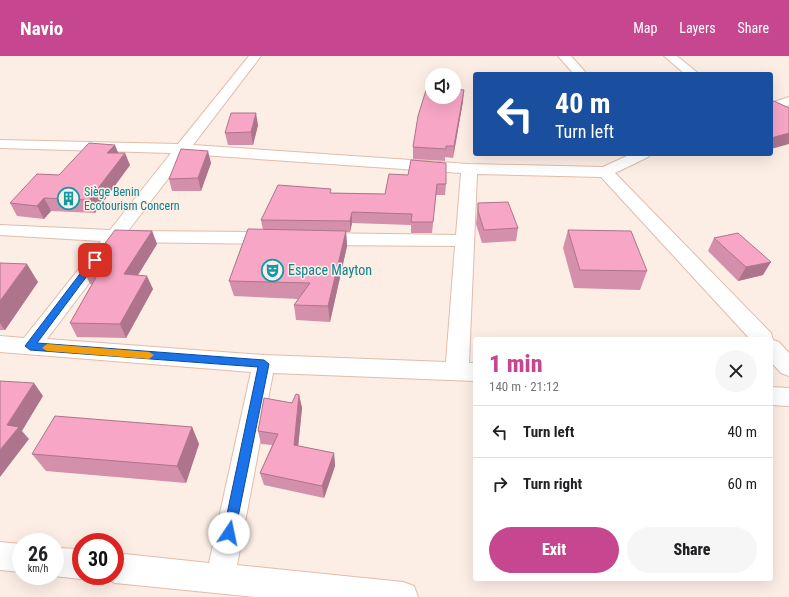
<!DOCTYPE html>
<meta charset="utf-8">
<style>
:root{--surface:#fff;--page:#f6f6f6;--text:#202124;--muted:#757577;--line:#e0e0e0;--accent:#c64690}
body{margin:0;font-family:"Roboto Condensed",sans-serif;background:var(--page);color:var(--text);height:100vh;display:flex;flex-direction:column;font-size:15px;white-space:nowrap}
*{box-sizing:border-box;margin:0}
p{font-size:13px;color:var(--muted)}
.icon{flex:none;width:22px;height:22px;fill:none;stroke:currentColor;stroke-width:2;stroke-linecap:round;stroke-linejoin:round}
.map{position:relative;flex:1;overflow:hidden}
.drawer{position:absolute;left:473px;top:281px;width:300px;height:244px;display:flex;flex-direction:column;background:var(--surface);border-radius:4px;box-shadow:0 4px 16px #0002}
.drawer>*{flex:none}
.guide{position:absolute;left:473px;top:16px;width:300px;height:84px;border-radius:4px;box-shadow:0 4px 16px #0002;background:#1a4fa0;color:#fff;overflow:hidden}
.buttons{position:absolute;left:425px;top:12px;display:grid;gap:8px}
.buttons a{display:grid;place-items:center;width:36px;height:36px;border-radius:50%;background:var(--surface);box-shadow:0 4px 16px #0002;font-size:20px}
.speed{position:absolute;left:12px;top:477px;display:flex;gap:8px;font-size:20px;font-weight:700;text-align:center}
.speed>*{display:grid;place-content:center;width:52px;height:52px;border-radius:50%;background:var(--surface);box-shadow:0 4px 16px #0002;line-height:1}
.speed small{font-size:10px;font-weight:400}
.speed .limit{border:6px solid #d22;background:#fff;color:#111}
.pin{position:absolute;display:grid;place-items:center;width:34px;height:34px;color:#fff;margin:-17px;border-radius:8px;box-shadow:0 2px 6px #0006}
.me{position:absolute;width:44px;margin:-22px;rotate:11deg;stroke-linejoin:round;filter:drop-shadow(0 0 3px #0008)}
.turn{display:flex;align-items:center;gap:14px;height:84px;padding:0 16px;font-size:18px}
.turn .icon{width:52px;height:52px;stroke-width:2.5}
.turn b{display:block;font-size:28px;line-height:34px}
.round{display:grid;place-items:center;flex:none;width:42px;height:42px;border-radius:21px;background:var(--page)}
.summary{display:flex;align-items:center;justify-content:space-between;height:68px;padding:0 16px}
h1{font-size:24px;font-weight:800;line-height:30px;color:var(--accent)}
.primary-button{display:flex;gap:8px;margin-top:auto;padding:8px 16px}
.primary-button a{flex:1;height:46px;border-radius:24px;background:var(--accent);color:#fff;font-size:16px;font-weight:800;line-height:46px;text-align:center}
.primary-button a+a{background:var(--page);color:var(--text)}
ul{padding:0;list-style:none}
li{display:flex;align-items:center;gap:12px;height:52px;padding:0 16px;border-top:1px solid var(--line)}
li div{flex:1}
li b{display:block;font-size:15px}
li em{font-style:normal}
header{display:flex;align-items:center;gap:24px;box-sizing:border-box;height:56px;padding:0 20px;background:var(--accent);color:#fff}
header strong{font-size:19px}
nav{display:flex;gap:22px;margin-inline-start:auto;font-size:14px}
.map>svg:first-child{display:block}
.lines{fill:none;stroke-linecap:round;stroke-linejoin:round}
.street-casing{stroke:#e0bdaa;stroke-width:2}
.street{fill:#fff;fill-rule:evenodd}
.wall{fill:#d48faa}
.shaded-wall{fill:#ad748b}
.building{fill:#f7a6c6;stroke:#ad748b}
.route{fill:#1a73e8;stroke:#114b97}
.slow{fill:#f59e0b}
.labels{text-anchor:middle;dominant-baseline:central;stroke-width:3;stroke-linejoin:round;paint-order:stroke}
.far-culture-label{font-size:12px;fill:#0d838f;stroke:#fcede5;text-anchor:start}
.culture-label{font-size:14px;fill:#0d838f;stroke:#fcede5;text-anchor:start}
</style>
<header>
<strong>Navio</strong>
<nav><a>Map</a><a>Layers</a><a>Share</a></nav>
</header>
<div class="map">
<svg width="789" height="541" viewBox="0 0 789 541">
<rect width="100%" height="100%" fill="#fcede5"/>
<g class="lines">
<defs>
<g id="street">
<path d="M249 0H261L193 89 469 108 603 111 631 98H651L648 101 615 117 771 277 773 284 779 286 789 297V320L781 317 771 306V283H750L601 121 477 118 469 307H475V325L273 317 237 509 403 526 414 530 418 541H255L115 527 105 522 104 520H115V497L209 507 251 316 0 296V280L24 282 101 185 0 179V169L110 174 171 97 0 92V84L178 88ZM187 98 461 117 456 179 318 177 312 179 309 183 312 187 318 189 455 190 446 306 264 299 47 283 120 186 272 188 278 186 281 182 278 178 272 176 128 175Z"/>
<path d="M558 0H571L587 18H574Z"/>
<path d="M664 0H677L699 18H685Z"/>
<path d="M789 41V49L771 55V47Z"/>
<path d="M771 331 789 332V350L771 349Z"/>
<path d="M0 486 21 488V516L0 514Z"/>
<path d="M55 492 81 493V520H87L81 523 54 520Z"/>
</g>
</defs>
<use href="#street" class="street-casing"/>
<use href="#street" class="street"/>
</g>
<g class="wall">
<path d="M463 45 453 102 445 101V105L413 103V91Z"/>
<path d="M258 69 253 89H228L225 77Z"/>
<path d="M118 97 130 109 95 157 51 155 44 163 17 160 10 147 59 119Z"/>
<path d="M211 107 201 135H172L169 123Z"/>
<path d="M389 118 446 128 445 139H436L432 177H411V169L352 167 350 176H346L347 190 330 266 296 264 294 249 298 243 234 240 229 225 263 174 261 164 332 137 385 138Z"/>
<path d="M478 147 518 172 516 185 482 187 476 168Z"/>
<path d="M568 174 647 215 640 234 574 232 563 192Z"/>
<path d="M152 175 157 188 138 219 153 233 126 282 77 281 70 267 92 228H90L84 215Z"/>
<path d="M714 182 763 219 738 225 708 195Z"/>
<path d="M0 207 38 226 5 274H0Z"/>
<path d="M299 339 302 352 298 390 334 397 335 410 324 442 264 429 260 417 272 389 261 388 258 375 292 347Z"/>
<path d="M192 371 199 388 186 427 46 415 32 398Z"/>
</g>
<g class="shaded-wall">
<path d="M464 34 463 45 453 102 454 90Z"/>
<path d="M256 57 258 69 253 89 251 76Z"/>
<path d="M789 77V88L771 93V82Z"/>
<path d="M115 89 120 101 107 97Z"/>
<path d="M208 95 211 107 201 135 198 122Z"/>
<path d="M125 97 130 109 95 157 89 144Z"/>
<path d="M44 142 51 155 44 163 37 150Z"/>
<path d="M352 156V167L350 176V165Z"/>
<path d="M152 175 157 188 130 232 124 218Z"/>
<path d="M346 175 347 190 330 266 328 250Z"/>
<path d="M771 206 763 219 738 225 746 211Z"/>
<path d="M27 208 38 226 5 274 0 267V245Z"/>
<path d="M147 220 153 233 126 282 120 268Z"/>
<path d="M34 327 43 340 22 375 29 383 0 421V394L7 369Z"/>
<path d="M299 339 302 352 297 402 294 389Z"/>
<path d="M192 371 199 388 186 427 177 410Z"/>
<path d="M334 397 335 410 324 442 322 430Z"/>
</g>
<g class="building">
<path d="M427 31 432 32V41H454V33L464 34 454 90H446V93L413 91 418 60Z"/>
<path d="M774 45 789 52V77L771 82V46Z"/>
<path d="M231 57H256L251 76 225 77Z"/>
<path d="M89 87 115 89 107 97H125L89 144 44 142 37 150 10 147 37 118 59 119Z"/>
<path d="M181 93 208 95 198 122 169 123Z"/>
<path d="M411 104 446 107V128H437L433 166H411L412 158 352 156 350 165 261 164 278 129 331 133 330 137 385 138 389 118 408 119Z"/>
<path d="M508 146 518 172 484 174 478 155V147Z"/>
<path d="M248 173 346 175 328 250 294 249 310 227 229 225Z"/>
<path d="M115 174 152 175 124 218 147 220 120 268 70 267 99 216 84 215Z"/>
<path d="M568 174 631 175 647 215 580 214Z"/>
<path d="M738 177 771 206 746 211 714 182Z"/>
<path d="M0 207 27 208 0 245Z"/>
<path d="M0 325 34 327 7 369 19 371 0 394Z"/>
<path d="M296 338 299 339 294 389 334 397 322 430 260 417 278 378 258 375 264 342 292 347Z"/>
<path d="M55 360 192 371 177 410 32 398Z"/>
</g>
<path class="route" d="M92 202H98L99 204 37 287 264 304 269 308 234 481 229 482 225 481 223 477 258 311 30 294 25 290Z"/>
<path class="slow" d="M47 288 149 296 154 299 149 303 47 295 42 292Z"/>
<defs>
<symbol id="building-ring" viewBox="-11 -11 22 22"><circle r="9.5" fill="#fcede5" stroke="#0f9aa8" stroke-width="1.5"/><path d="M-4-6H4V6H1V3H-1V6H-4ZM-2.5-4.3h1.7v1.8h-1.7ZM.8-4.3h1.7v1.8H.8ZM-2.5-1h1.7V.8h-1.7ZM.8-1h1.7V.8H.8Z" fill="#0f9aa8"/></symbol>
<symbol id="theatre-ring" viewBox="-11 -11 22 22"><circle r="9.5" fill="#fcede5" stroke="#0f9aa8" stroke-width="1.5"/><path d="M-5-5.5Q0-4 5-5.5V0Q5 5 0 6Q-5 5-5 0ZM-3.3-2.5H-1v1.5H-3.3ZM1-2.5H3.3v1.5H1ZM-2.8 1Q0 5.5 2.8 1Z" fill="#0f9aa8"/></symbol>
</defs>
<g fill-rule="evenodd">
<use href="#building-ring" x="56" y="130" width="25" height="25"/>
<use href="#theatre-ring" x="260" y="202" width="25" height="25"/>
</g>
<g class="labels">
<g class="far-culture-label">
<text x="84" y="136">Siège Benin<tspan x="84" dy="14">Ecotourism Concern</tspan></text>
</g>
<g class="culture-label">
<text x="288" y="214">Espace Mayton</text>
</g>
</g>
</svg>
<div class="buttons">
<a><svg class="icon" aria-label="sound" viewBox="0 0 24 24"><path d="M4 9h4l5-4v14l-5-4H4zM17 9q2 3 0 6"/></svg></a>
</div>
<div class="speed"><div>26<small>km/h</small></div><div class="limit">30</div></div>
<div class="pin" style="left:95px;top:204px;background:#d93025"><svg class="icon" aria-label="arrive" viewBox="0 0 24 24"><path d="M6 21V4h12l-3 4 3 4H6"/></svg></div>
<svg class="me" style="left:229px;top:477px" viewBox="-20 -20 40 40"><circle r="19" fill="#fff"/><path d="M0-13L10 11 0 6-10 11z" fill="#1a73e8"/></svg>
<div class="guide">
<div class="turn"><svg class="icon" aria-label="left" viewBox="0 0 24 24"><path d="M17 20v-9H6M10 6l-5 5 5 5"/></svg><div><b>40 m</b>Turn left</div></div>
</div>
<section class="drawer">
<div class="summary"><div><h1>1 min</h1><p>140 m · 21:12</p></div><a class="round"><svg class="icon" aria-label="close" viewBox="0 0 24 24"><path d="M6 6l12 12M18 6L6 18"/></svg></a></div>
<ul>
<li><svg class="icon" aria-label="left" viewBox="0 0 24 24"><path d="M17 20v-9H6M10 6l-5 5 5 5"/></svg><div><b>Turn left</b></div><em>40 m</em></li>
<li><svg class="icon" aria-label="right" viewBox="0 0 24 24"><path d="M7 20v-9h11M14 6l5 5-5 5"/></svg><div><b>Turn right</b></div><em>60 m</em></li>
</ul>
<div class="primary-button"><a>Exit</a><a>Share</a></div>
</section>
</div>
